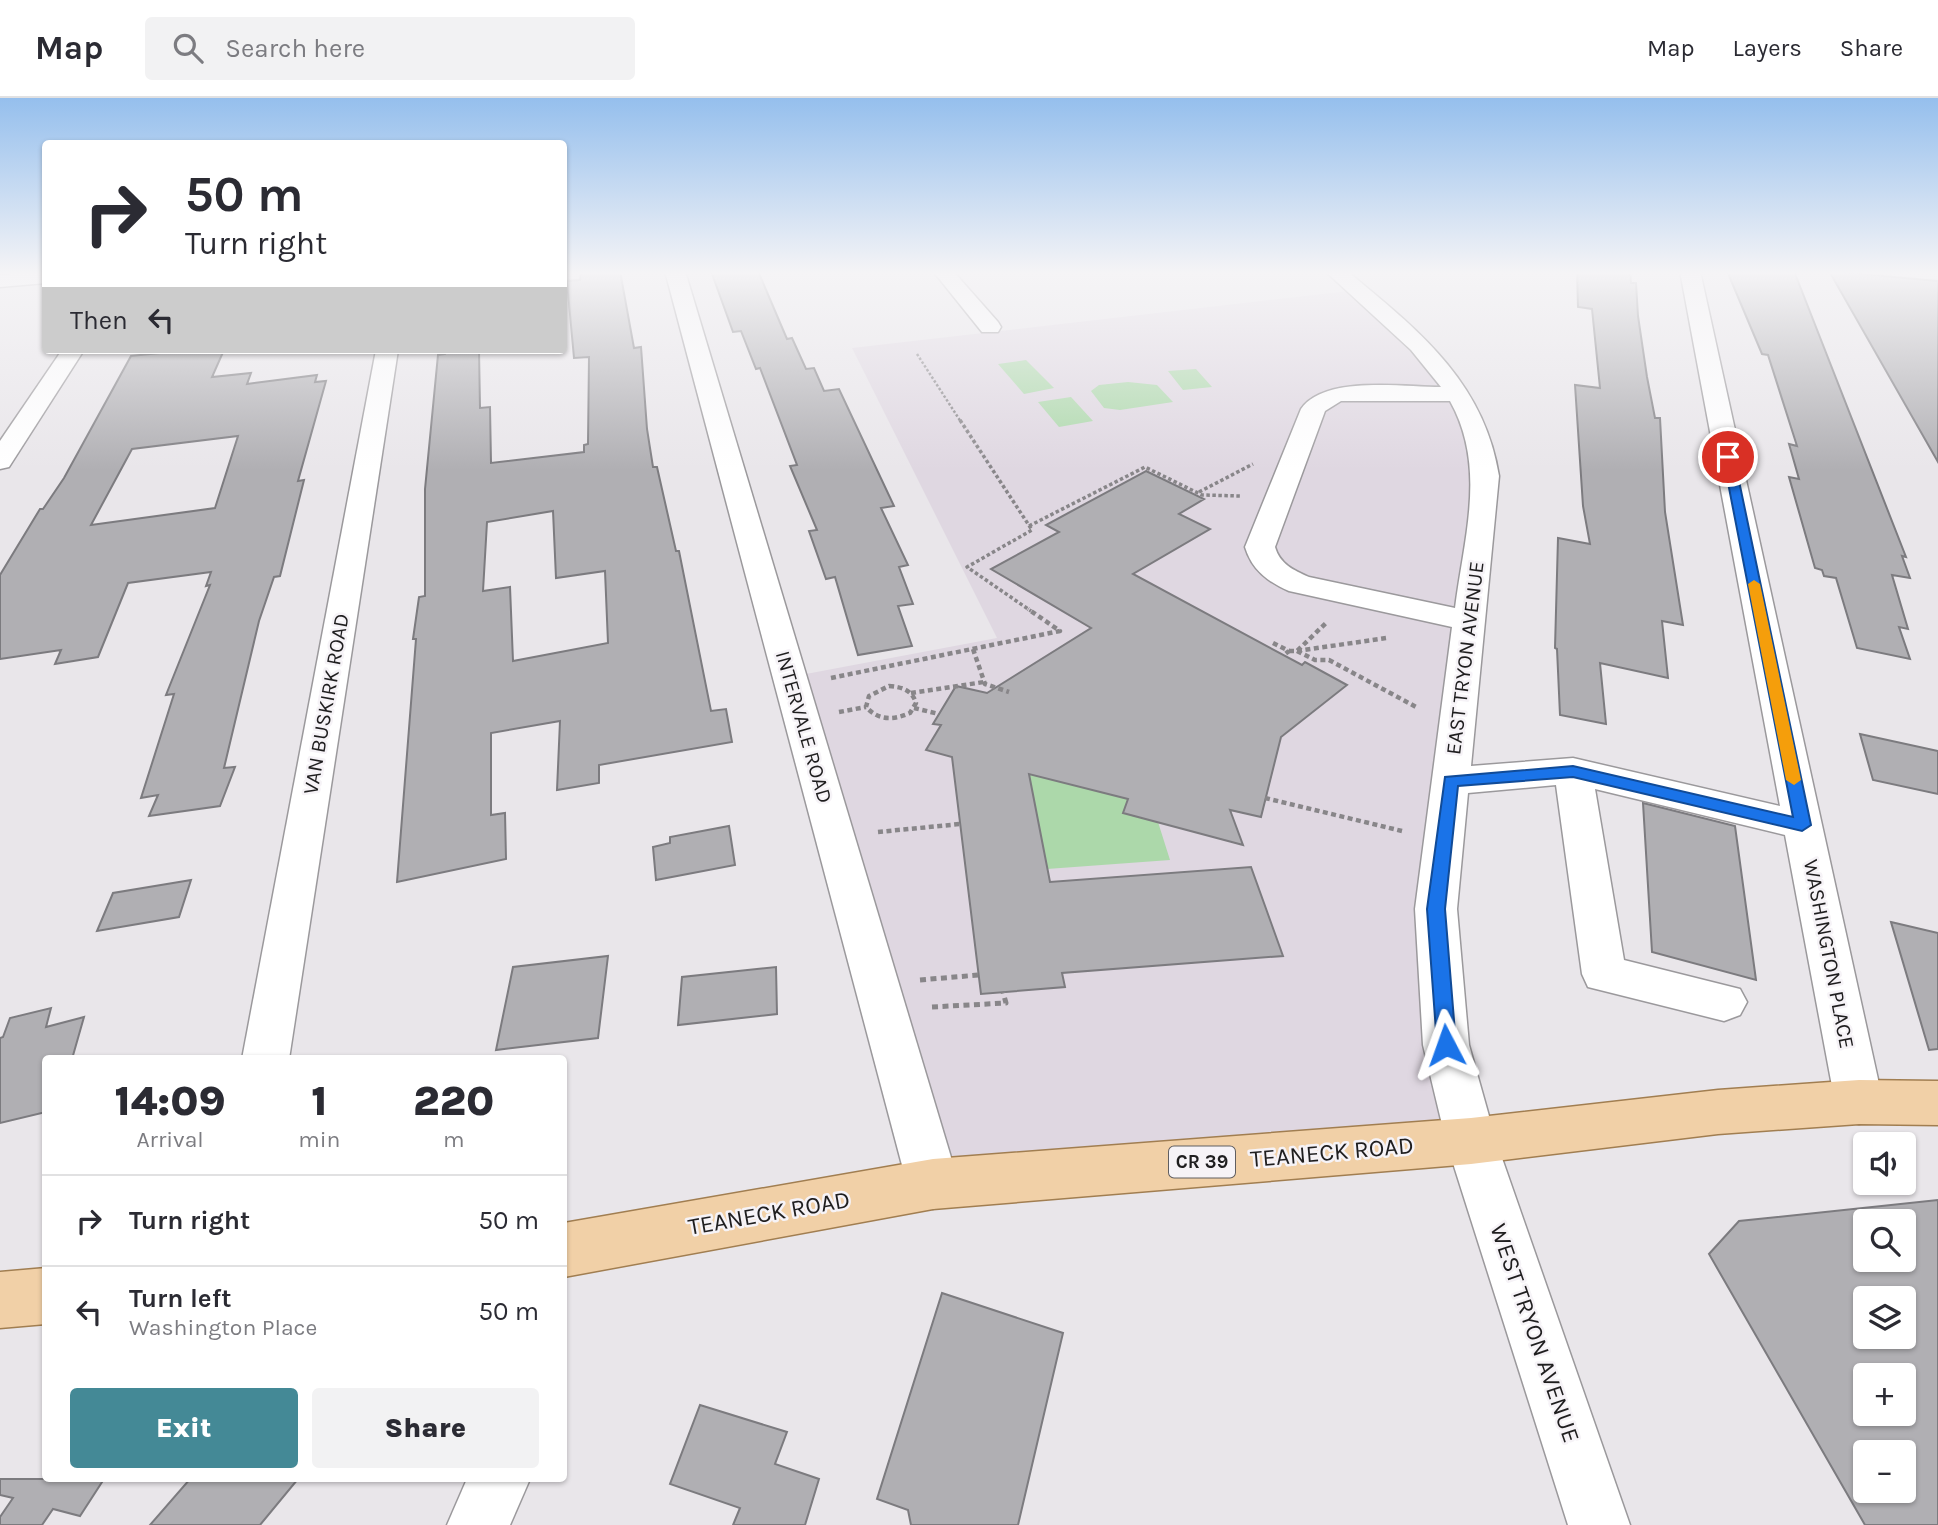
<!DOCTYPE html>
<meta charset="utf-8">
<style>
:root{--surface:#fff;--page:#f2f2f3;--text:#2b2b33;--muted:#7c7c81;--line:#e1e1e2;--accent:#448996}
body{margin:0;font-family:Karla,sans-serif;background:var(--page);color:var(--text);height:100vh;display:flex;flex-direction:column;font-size:26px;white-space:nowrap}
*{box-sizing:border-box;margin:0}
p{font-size:23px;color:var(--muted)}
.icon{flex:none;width:38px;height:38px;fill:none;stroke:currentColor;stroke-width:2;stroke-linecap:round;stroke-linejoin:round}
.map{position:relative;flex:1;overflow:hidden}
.drawer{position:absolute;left:42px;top:957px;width:525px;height:427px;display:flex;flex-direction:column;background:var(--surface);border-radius:7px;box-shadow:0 2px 5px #0004}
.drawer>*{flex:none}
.hud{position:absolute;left:42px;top:42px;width:525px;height:214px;border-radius:7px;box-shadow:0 2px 5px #0004;background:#fff;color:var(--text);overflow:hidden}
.buttons{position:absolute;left:1853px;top:1034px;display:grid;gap:14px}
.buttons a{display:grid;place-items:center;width:63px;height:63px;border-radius:7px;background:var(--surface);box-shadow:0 2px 5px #0004;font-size:35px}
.pin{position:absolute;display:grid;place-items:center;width:60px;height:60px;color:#fff;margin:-30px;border:4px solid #fff;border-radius:50%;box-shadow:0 2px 7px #0007}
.me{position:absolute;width:77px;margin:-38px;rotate:356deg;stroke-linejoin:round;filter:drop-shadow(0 0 5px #0008)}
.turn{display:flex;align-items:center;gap:24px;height:147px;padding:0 28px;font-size:32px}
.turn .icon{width:91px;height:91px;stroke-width:2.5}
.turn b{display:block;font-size:49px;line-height:60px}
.then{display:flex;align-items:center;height:66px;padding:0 28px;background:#0003;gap:14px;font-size:26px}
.eta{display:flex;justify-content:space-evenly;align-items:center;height:119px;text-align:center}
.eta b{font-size:42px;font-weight:800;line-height:49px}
.primary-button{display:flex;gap:14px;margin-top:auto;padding:14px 28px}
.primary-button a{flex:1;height:80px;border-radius:7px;background:var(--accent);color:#fff;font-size:28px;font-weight:800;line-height:80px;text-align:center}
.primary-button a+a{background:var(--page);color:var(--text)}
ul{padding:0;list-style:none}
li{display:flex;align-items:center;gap:21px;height:91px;padding:0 28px;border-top:2px solid var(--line)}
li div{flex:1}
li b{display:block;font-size:26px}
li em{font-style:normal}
header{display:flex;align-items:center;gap:42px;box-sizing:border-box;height:98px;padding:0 35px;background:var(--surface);border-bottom:2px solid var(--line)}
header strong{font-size:33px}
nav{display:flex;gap:38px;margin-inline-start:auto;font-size:24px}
.search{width:490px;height:63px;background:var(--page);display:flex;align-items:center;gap:18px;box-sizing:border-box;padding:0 24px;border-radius:7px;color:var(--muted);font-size:26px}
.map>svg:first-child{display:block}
.built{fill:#dfd7e1}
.green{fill:#acd8aa}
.building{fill:#b0afb3;stroke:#7c7b7f;stroke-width:2;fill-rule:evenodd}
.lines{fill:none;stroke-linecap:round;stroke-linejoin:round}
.minor-casing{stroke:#9b999c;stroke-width:3}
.major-casing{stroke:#a17e51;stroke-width:3}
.path-far3{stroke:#888689;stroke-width:2.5;stroke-dasharray:2.5 2;stroke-linecap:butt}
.path-far2{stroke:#888689;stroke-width:3.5;stroke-dasharray:3.5 2.5;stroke-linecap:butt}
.path-far1{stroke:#888689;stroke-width:4.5;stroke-dasharray:5 3.5;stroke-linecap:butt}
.path{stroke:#888689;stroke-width:5;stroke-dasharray:6 4.5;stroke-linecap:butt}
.minor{fill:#fff;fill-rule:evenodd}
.major{fill:#f1d0a7;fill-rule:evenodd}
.route{fill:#1a73e8;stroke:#114b97;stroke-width:2}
.slow{fill:#f59e0b}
.labels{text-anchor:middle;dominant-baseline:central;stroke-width:5;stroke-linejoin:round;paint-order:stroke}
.shield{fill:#f6f3f7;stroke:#605e60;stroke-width:2}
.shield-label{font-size:19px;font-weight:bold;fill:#1f1e1f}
.street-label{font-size:21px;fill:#1f1e1f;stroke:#f6f3f7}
.near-street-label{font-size:24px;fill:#1f1e1f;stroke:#f6f3f7}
</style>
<header>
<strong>Map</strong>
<div class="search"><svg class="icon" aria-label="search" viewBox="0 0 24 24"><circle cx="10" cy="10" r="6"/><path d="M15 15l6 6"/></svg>Search here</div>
<nav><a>Map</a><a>Layers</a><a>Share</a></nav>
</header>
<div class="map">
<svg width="1938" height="1427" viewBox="0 0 1938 1427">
<rect width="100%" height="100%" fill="#e9e6ea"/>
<path class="built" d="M1358 192 1419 246 1480 342 1436 811 1471 1043 933 1086 790 579 997 540 852 250Z"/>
<g class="green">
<path d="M1026 262 1054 290 1024 296 998 266Z"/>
<path d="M1196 271 1212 289 1183 292 1168 273Z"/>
<path d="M1128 284 1157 287 1173 304 1120 312 1104 310 1091 293 1099 287Z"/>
<path d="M1071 299 1093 323 1059 329 1038 304Z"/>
<path d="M1029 676 1128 701 1123 715 1158 724 1170 762 1047 771Z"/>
</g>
<g class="building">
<path d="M581 173H620L634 250 641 249 647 331 653 369H657L676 453H679L711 613 726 611 732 644 599 667V685L557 692 560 623 491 635V717L505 715 506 761 397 784 416 541H413L419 499 425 498V391L438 257 445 256V252H479L480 310 490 309 491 365 584 354V347L588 346 589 259 574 260 567 183 580 182ZM553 413 556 480 605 473 608 545 513 563 510 489 483 493 487 424Z"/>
<path d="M711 173H758L787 241 792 240 806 271 814 270 824 293 839 291 894 408 881 410 908 467 899 469 913 506 898 508 912 548 858 557 835 479 826 481 809 433 817 432 790 368 797 367 760 270 756 271 741 233 733 234Z"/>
<path d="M1577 173H1630L1631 185H1636L1638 218 1647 279 1655 320H1660L1665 414 1683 527 1662 523 1668 580 1600 565 1606 626 1560 617 1557 551 1555 550 1558 440 1590 446 1583 408 1575 287 1600 290 1592 211 1578 209Z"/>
<path d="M1727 173H1794L1906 459 1902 458 1910 480 1892 477 1908 531 1899 529 1910 561 1857 550 1836 480 1824 478 1822 472 1815 470 1789 379 1799 381 1789 346 1797 348 1768 257 1762 256Z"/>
<path d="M1829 173 1938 183V364Z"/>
<path d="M189 252H224L212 279 251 275 247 286 317 277 315 284 326 283 298 383 304 382 280 478 274 479 259 523 224 670 235 669 220 708 149 718 158 697 141 700 174 596 166 597 210 487 206 488 211 474 128 485 98 559 55 566 61 552 0 561V477L40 411H43L64 380 131 258ZM238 338 215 410 91 427 132 351Z"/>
<path d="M1146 373 1204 401 1179 416 1210 431 1133 476 1302 567 1305 564 1347 587 1281 639 1261 719 1230 712 1243 747 1123 715 1128 701 1029 676 1050 784 1251 769 1283 858 1062 875 1065 889 981 896 952 659 926 652 941 627 933 626 956 588 987 595 1091 530 991 471 1059 434 1046 427Z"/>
<path d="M1860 636 1938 653V696L1873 682Z"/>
<path d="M1643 705 1735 728 1756 882 1652 854Z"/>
<path d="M729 728 735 767 656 782 653 749 670 745V739Z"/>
<path d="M191 782 179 819 97 833 113 795Z"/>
<path d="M1891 824 1938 835V951L1929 952Z"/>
<path d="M608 858 598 940 496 952 513 869Z"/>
<path d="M776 869 777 916 678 927 682 879Z"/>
<path d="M51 910 46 929 84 919 72 961H46V1014L0 1025V940L3 939 10 920Z"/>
<path d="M1938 1102V1427H1865L1709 1156 1739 1123ZM1866 1124H1904V1162H1866ZM1866 1200H1904V1239H1866ZM1866 1278H1904V1316H1866ZM1866 1354H1904V1393H1866Z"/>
<path d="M942 1195 1063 1235 1018 1427H911L908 1412 877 1401Z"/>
<path d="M700 1307 787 1334 775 1366 819 1381 805 1427H733L740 1410 670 1386Z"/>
<path d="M0 1381H104L80 1418 53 1411 42 1427H0V1419L13 1400 0 1397Z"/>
<path d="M190 1381H298L260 1427H150Z"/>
</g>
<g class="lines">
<defs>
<g id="minor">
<path d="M46 173V185L0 189V177Z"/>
<path d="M665 173H685L959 1086 951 1103 933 1111 915 1103 907 1086Z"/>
<path d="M933 173H953L998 224 1001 229 998 234H982Z"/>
<path d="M1325 173H1347C1417 231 1484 283 1499 378L1471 668 1573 660 1780 708 1680 173H1700L1883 1004 1876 1020 1859 1026 1842 1020 1835 1004 1785 737 1595 691 1624 862 1740 891 1747 904 1740 917 1724 923 1588 889 1582 876 1556 687 1468 695 1457 811 1469 947 1496 1043 1630 1427H1568L1446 1043 1423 947 1415 811 1452 529 1289 493C1268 484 1252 472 1245 449L1301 311C1324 277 1403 289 1441 289L1411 252ZM1341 303H1450C1487 369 1464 439 1455 510L1309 479C1293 472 1280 466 1275 449L1325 313Z"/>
<path d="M62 252H84L9 369 0 371V343Z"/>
<path d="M376 252H398L289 961H242Z"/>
<path d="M467 1381H530L510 1427H447Z"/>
</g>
<g id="major">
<path d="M1859 982 1938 983V1027L1859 1026 1718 1036 1471 1066 933 1111 564 1179V1125L933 1061 1471 1020 1718 992Z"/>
<path d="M46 1170V1226L0 1230V1174Z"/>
</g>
</defs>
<use href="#minor" class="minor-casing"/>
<use href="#major" class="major-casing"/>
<path class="path-far3" d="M917 256 961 324"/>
<g class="path-far2">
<path d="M960 322 1032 432 967 469 1031 513"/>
<path d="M1199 394 1253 366"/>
<path d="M1029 428 1145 369 1202 397 1240 398"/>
</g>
<g class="path-far1">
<path d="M1273 545 1289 553 1284 557"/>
<path d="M973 551 985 586 1009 594"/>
<path d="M1289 553H1297L1327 524"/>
<path d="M1297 553 1315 562H1329L1418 610"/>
<path d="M1297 553 1386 540"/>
<path d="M831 580 1060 533 1028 511"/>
<path d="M889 588C902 589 912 592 916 605L910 615C894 622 879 623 866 609L869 598Z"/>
<path d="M911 595 984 584"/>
<path d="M914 610 939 616"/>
<path d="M839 614 866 609"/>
<path d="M1265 700 1402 733"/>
<path d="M878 734 960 726"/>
</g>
<g class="path">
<path d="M920 882 978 877"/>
<path d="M932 909 1006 905 1003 894"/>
</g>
<use href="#minor" class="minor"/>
<use href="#major" class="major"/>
</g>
<linearGradient id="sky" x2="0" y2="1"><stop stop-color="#95bfed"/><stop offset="0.47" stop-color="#f5f4f6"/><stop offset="1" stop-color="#f5f4f6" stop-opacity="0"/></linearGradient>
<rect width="1938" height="372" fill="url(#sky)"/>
<path class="route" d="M1728 355 1734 359 1811 727 1802 733 1573 679 1458 688 1445 811 1456 947 1453 953 1446 956 1440 953 1437 947 1427 811 1445 679 1573 668 1793 719 1723 359Z"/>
<path class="slow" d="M1754 482 1760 486 1801 682 1794 687 1786 682 1748 486Z"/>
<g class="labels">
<rect class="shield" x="1169" y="1048.5" width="66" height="31" rx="5"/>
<g class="shield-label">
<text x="1202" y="1064">CR 39</text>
</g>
<g class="street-label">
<text transform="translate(1465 560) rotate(-83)">EAST TRYON AVENUE</text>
<text transform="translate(326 606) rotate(-80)">VAN BUSKIRK ROAD</text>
<text transform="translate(804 629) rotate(74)">INTERVALE ROAD</text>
<text transform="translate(1829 856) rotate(79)">WASHINGTON PLACE</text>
</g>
<g class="near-street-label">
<text transform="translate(1332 1054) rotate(-5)">TEANECK ROAD</text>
<text transform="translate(769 1115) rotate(-10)">TEANECK ROAD</text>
<text transform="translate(1535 1235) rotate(71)">WEST TRYON AVENUE</text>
</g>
</g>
</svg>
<div class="buttons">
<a><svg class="icon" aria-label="sound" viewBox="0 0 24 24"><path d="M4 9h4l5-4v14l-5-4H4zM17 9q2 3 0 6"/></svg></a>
<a><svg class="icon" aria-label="search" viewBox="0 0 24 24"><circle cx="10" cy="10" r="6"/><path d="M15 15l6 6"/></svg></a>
<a><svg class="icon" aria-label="layers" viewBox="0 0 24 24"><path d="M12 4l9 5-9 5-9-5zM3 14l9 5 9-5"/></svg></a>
<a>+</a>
<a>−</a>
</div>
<div class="pin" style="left:1728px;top:359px;background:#d93025"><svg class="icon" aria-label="arrive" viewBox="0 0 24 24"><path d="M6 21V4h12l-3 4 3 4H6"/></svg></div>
<svg class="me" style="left:1446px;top:947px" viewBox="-20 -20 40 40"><path d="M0-17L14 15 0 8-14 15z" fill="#1a73e8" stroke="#fff" stroke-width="4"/></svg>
<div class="hud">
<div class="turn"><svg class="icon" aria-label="right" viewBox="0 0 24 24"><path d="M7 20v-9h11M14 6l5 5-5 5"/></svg><div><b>50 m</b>Turn right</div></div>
<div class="then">Then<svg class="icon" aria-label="left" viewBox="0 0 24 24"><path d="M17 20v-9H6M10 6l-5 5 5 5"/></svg></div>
</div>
<section class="drawer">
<div class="eta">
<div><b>14:09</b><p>Arrival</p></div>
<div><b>1</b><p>min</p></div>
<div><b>220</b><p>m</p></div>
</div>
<ul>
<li><svg class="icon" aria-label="right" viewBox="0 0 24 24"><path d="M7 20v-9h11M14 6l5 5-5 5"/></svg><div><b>Turn right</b></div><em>50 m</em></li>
<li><svg class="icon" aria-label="left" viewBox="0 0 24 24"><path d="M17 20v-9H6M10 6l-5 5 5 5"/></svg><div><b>Turn left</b><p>Washington Place</p></div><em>50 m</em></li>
</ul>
<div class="primary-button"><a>Exit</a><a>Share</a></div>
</section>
</div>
